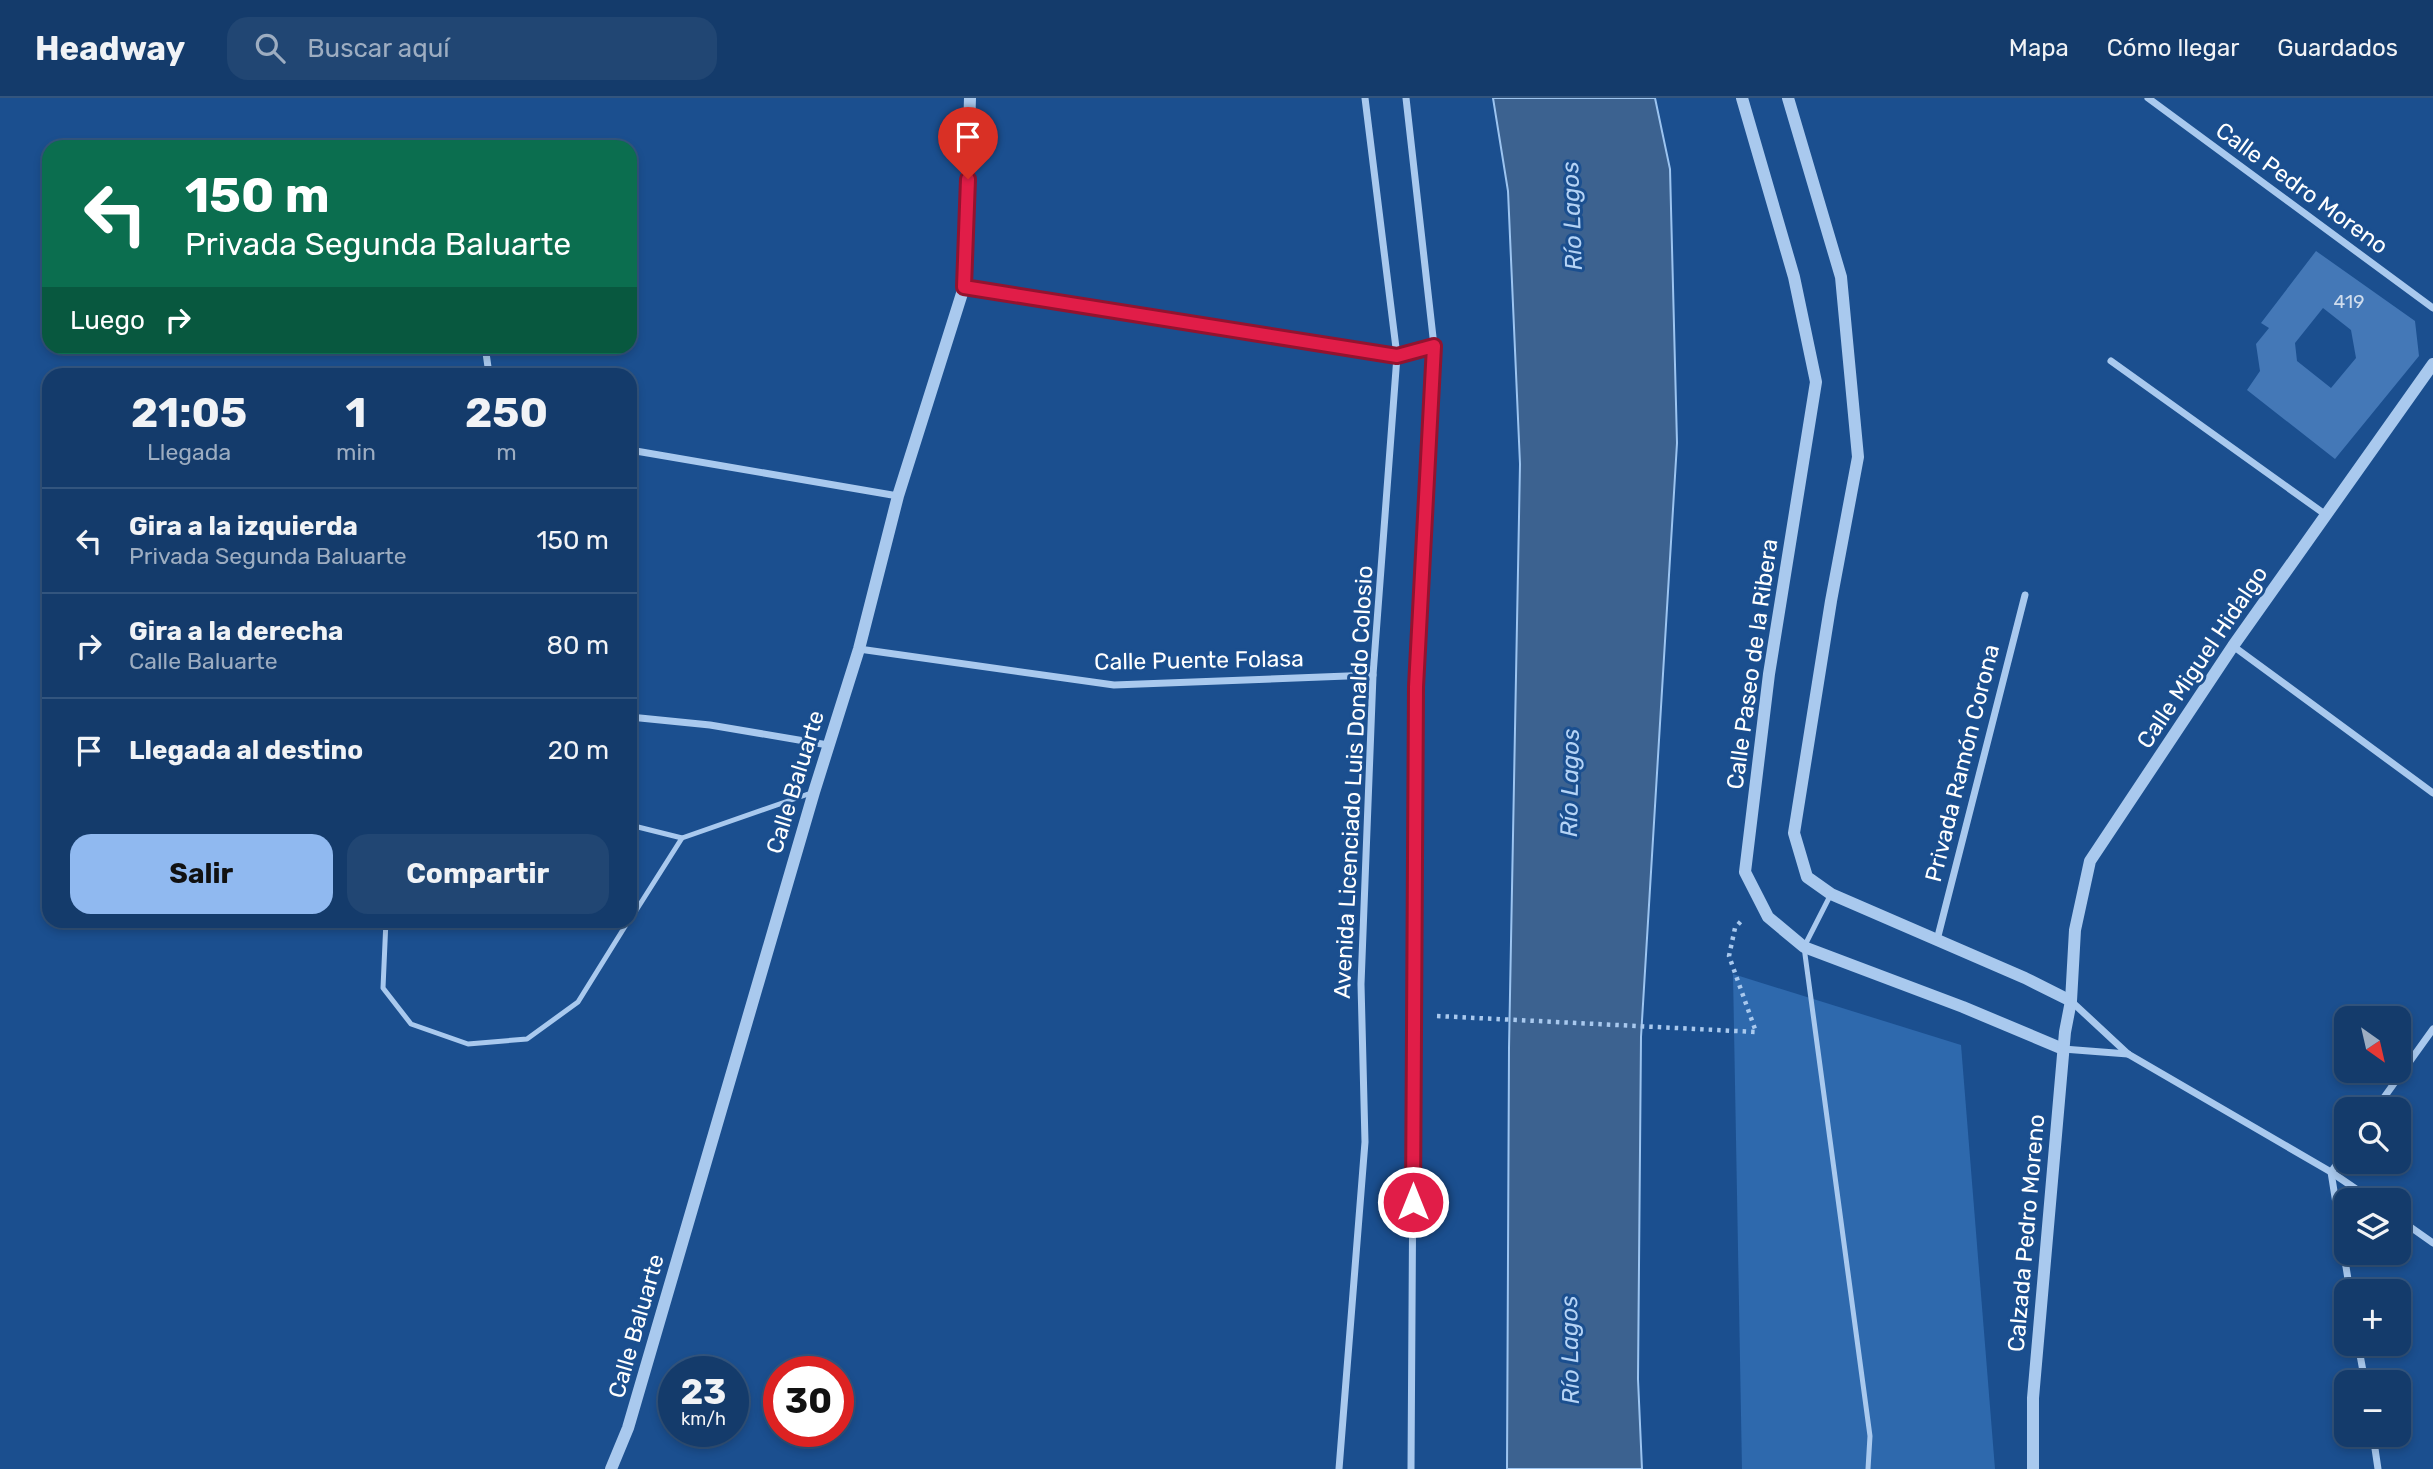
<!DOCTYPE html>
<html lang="es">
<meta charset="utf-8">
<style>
:root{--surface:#143b6b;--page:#214673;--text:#f1f3f6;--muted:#9dadc1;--line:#33557e;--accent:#90b9f0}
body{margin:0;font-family:Rubik,sans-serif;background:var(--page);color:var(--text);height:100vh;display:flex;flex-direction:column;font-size:26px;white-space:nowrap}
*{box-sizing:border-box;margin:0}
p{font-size:23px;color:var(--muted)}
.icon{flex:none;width:38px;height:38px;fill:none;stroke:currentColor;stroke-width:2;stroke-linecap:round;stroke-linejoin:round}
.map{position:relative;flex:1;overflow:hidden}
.panel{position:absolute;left:42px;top:270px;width:595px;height:560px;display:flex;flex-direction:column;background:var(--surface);border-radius:21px;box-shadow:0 4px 10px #0003,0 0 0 2px var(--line)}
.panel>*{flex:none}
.banner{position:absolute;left:42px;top:42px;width:595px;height:214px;border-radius:21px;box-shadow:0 4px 10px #0003,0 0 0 2px var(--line);background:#0b6e4f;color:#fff;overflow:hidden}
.needle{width:46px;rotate:146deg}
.buttons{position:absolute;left:2334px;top:908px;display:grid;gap:14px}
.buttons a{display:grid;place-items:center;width:77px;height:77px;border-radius:14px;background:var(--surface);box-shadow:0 4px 10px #0003,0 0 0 2px var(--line);font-size:35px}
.speed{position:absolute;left:658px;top:1258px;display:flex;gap:14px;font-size:35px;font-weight:700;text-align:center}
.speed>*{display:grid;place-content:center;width:91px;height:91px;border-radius:50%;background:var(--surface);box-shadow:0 4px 10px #0003,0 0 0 2px var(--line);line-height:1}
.speed small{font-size:18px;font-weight:400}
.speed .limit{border:10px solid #d22;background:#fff;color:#111}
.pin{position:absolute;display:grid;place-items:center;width:60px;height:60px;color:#fff;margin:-72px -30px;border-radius:50% 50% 50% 0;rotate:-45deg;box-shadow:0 0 7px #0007}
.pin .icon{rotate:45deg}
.me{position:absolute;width:77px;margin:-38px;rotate:0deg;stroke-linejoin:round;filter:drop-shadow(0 0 5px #0008)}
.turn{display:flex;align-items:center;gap:24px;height:147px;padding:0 28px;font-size:32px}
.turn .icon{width:91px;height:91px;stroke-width:2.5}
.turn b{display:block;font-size:49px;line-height:60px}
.then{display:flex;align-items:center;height:66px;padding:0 28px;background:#0003;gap:14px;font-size:26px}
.eta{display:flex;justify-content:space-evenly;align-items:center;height:119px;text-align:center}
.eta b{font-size:42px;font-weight:700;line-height:49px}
.primary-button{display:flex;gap:14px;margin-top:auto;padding:14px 28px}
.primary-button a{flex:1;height:80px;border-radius:21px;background:var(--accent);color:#111;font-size:28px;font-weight:700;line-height:80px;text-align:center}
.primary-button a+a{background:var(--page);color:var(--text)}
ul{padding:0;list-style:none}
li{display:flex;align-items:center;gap:21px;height:105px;padding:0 28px;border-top:2px solid var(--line)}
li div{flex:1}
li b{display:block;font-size:26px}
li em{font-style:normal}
header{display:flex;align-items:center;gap:42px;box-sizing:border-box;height:98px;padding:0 35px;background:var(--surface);border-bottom:2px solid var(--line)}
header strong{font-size:33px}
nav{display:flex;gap:38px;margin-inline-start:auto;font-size:24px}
.search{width:490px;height:63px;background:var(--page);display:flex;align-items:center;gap:18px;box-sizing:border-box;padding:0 24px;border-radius:21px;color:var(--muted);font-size:26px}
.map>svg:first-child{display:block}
.green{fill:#2e69ad}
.water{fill:#3c6290;stroke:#9cc4f0;stroke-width:2}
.building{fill:#4478b7;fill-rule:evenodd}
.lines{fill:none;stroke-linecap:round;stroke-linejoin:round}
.path{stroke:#a9c9ee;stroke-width:4.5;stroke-dasharray:3.5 5;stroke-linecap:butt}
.service{stroke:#a9c9ee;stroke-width:5}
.minor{stroke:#a9c9ee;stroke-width:7}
.tertiary{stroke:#a9c9ee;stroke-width:12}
.route-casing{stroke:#92132f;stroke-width:18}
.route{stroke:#e11d48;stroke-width:12}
.labels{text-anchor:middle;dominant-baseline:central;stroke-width:6;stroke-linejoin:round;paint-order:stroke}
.number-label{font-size:19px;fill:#d0dded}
.street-label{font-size:23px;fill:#fff;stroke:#1b4f8f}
.water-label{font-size:24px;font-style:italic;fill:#b5d3f5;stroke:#1b4f8f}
</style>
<header>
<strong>Headway</strong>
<div class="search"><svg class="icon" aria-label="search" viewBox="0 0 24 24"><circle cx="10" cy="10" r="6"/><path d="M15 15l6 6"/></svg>Buscar aquí</div>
<nav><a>Mapa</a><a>Cómo llegar</a><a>Guardados</a></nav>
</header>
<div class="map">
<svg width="2433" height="1371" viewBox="0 0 2433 1371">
<rect width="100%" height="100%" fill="#1b4f8f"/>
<path class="green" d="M1733 876 1961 947 1995 1371H1742Z"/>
<path class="water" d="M1493 0H1655L1670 71 1677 345 1641 939 1638 1281 1642 1371H1507L1509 950 1520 366 1508 93Z"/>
<path class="building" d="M2316 153 2415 223 2419 258 2335 361 2247 292 2260 273 2256 246 2269 230 2261 225ZM2323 210 2351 232 2356 260 2331 290 2297 263 2295 245Z"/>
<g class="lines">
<path class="path" d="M1437 918 1756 934 1729 858 1735 830 1742 822"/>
<g class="service">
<path d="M630 727 682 740"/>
<path d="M1831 796 1804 849 1870 1338 1868 1371"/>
<path d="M386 822 383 890 411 926 468 946 527 941 578 904 629 822"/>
<path d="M630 822 682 740 814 694"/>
</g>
<g class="minor">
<path d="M1406 0 1434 248 1416 589 1411 1371"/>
<path d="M2148 0 2433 210"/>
<path d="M964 189 1397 258 1434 248"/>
<path d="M485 248 489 276"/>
<path d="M2111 263 2326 417"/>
<path d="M630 352 898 398"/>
<path d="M2233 548 2433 695"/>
<path d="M859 551 1114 587 1373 577"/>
<path d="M630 619 710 627 828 647"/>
<path d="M1937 842 2025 497"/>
<path d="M2071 903 2128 956 2331 1074 2372 1102"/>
<path d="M2063 951 2128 956"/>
<path d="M2375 1012 2433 931"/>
<path d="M2347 1052 2331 1074 2350 1194"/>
<path d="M2399 1121 2433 1145"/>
<path d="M2358 1246 2365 1284"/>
<path d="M2373 1337 2378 1371"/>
<path d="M1339 1371 1365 1044 1361 886 1373 577 1397 258 1365 0"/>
</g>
<g class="tertiary">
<path d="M1742 0 1794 179 1816 284 1769 576 1745 774 1768 819 1804 849 1963 909 2063 951"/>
<path d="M1788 0 1841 179 1858 359 1831 503 1794 735 1807 779 1831 796 2025 880 2071 903"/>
<path d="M611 1371 628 1330 814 694 859 551 898 398 964 189 970 0"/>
<path d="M2033 1371V1300L2065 934 2071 903 2075 832 2090 763 2233 548 2433 266"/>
</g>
</g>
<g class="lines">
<defs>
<path id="route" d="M968 81 964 189 1397 258 1434 248 1416 589 1413 1104"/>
</defs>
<use href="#route" class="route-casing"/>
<use href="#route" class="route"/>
</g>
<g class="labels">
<g class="number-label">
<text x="2349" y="203">419</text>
</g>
<g class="street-label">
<text transform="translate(2302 90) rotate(36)">Calle Pedro Moreno</text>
<text transform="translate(2202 559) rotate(-56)">Calle Miguel Hidalgo</text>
<text transform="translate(1199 562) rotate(-1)">Calle Puente Folasa</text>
<text transform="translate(1752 566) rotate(-82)">Calle Paseo de la Ribera</text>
<text transform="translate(1962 665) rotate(-76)">Privada Ramón Corona</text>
<text transform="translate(795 684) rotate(-73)">Calle Baluarte</text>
<text transform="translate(1353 684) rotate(-87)">Avenida Licenciado Luis Donaldo Colosio</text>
<text transform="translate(2026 1135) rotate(-85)">Calzada Pedro Moreno</text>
<text transform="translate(636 1228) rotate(-74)">Calle Baluarte</text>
</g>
<g class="water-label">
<text transform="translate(1572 118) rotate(-92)">Río Lagos</text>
<text transform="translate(1570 685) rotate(-89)">Río Lagos</text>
<text transform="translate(1570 1252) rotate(-91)">Río Lagos</text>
</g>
</g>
</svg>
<div class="buttons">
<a><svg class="needle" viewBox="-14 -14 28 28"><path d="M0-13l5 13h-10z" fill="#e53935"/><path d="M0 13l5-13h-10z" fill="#9dadc1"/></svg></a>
<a><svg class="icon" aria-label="search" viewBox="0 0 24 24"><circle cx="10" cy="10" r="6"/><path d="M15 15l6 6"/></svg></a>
<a><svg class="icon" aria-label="layers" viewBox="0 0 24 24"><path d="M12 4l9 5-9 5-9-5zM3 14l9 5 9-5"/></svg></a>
<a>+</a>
<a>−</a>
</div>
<div class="speed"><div>23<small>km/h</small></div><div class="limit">30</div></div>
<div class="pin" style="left:968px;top:81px;background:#d93025"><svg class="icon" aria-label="arrive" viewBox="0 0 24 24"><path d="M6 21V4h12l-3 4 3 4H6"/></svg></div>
<svg class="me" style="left:1413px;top:1104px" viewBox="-20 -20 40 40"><circle r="17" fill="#e11d48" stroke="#fff" stroke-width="3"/><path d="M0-11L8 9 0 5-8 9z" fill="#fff"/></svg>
<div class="banner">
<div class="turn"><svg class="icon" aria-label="left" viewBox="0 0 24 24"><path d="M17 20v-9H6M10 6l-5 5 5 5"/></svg><div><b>150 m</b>Privada Segunda Baluarte</div></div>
<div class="then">Luego<svg class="icon" aria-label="right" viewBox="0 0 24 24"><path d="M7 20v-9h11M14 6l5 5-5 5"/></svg></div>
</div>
<section class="panel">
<div class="eta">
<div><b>21:05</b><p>Llegada</p></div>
<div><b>1</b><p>min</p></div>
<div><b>250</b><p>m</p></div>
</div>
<ul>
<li><svg class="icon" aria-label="left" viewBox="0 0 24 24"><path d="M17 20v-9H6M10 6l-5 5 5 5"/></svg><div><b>Gira a la izquierda</b><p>Privada Segunda Baluarte</p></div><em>150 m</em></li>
<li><svg class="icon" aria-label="right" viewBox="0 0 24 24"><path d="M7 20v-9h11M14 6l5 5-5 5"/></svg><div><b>Gira a la derecha</b><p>Calle Baluarte</p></div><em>80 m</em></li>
<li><svg class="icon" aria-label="arrive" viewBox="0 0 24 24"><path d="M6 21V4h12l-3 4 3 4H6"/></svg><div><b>Llegada al destino</b></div><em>20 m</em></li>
</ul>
<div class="primary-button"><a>Salir</a><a>Compartir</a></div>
</section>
</div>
